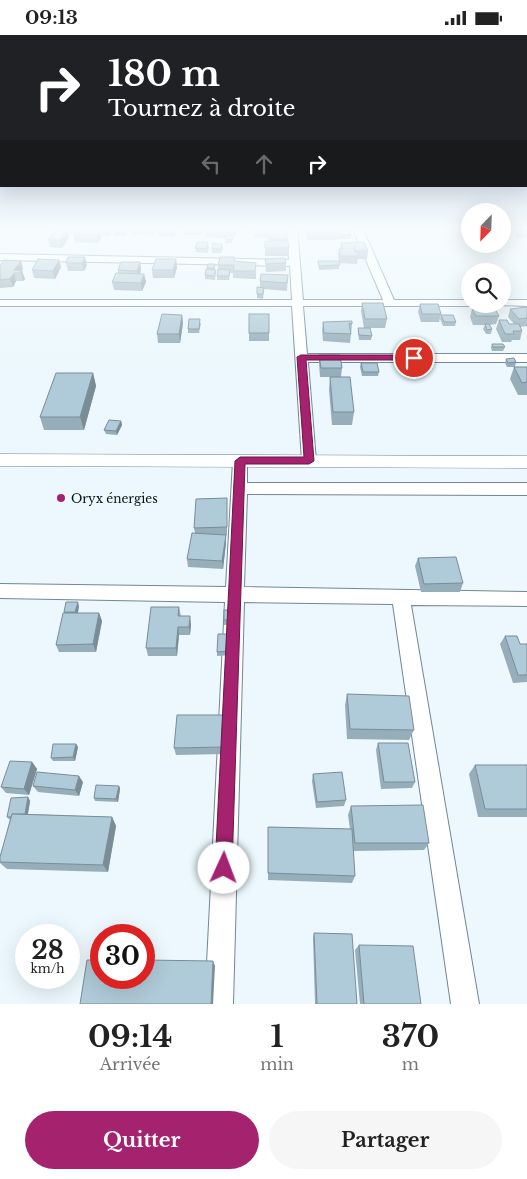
<!DOCTYPE html>
<html lang="fr">
<meta charset="utf-8">
<style>
:root{--surface:#fff;--page:#f6f6f6;--text:#222;--muted:#767676;--accent:#a5226f}
body{margin:0;font-family:"Libre Baskerville",serif;background:var(--page);color:var(--text);height:100vh;display:flex;flex-direction:column;font-size:19px;white-space:nowrap}
*{box-sizing:border-box;margin:0}
p{font-size:16px;color:var(--muted)}
.icon{flex:none;width:28px;height:28px;fill:none;stroke:currentColor;stroke-width:2;stroke-linecap:round;stroke-linejoin:round}
.map{position:relative;height:969px;overflow:hidden}
.side{display:flex;flex-direction:column;background:var(--surface);flex:1}
.side>*{flex:none}
.top-card{position:absolute;left:0px;top:0px;width:528px;height:152px;box-shadow:0 5px 20px #0002;background:#202124;color:#fff;overflow:hidden}
.needle{width:32px;rotate:203deg}
.tools{position:absolute;left:461px;top:168px;display:grid;gap:10px}
.tools a{display:grid;place-items:center;width:50px;height:50px;border-radius:50%;background:var(--surface);box-shadow:0 5px 20px #0002;font-size:25px}
.speed{position:absolute;left:15px;top:889px;display:flex;gap:10px;font-size:25px;font-weight:700;text-align:center}
.speed>*{display:grid;place-content:center;width:65px;height:65px;border-radius:50%;background:var(--surface);box-shadow:0 5px 20px #0002;line-height:1}
.speed small{font-size:12px;font-weight:400}
.speed .limit{border:8px solid #d22;background:#fff;color:#111}
.pin{position:absolute;display:grid;place-items:center;width:42px;height:42px;color:#fff;margin:-21px;border:2px solid #fff;border-radius:50%;box-shadow:0 1px 5px #0007}
.me{position:absolute;width:55px;margin:-28px;rotate:2deg;stroke-linejoin:round;filter:drop-shadow(0 0 4px #0008)}
.turn{display:flex;align-items:center;gap:18px;height:105px;padding:0 25px;font-size:22px}
.turn .icon{width:65px;height:65px;stroke-width:2.5}
.turn b{display:block;font-size:35px;line-height:42px}
.lanes{display:flex;align-items:center;height:48px;padding:0 25px;background:#0003;justify-content:center;gap:25px;direction:ltr}
.lanes .off{opacity:.35}
.eta{display:flex;justify-content:space-evenly;align-items:center;height:85px;text-align:center}
.eta b{font-size:30px;font-weight:800;line-height:35px}
.primary-button{display:flex;gap:10px;margin-top:auto;padding:10px 25px}
.primary-button a{flex:1;height:58px;border-radius:30px;background:var(--accent);color:#fff;font-size:20px;font-weight:800;line-height:58px;text-align:center}
.primary-button a+a{background:var(--page);color:var(--text)}
.status{display:flex;justify-content:space-between;align-items:center;height:35px;padding:0 25px;background:var(--surface);direction:ltr}
.status svg{height:14px;fill:currentColor}
.map>svg:first-child{display:block}
.lines{fill:none;stroke-linecap:round;stroke-linejoin:round}
.minor-casing{stroke:#6e8895;stroke-width:2}
.major-casing{stroke:#6e8895;stroke-width:1}
.minor{fill:#fff;fill-rule:evenodd}
.major{fill:#fff;fill-rule:evenodd}
.wall{fill:#96aeba}
.shaded-wall{fill:#7a8d97}
.building{fill:#afcad8;stroke:#7a8d97}
.route{fill:#a5226f;stroke:#6b1648}
.poi-dot{fill:#a5226f;stroke:#ecf8fd;stroke-width:2}
.labels{text-anchor:middle;dominant-baseline:central;stroke-width:4;stroke-linejoin:round;paint-order:stroke}
.poi-label{font-size:12px;fill:#081217;stroke:#ecf8fd;text-anchor:start}
</style>
<div class="status"><b>09:13</b><svg viewBox="0 0 49 12"><path d="M0 12V9h3v3zM5 12V6h3v6zM10 12V3h3v9zM15 12V0h3v12zM26 1h20v11H26zM47 4h2v5h-2z"/></svg></div>
<div class="map">
<svg width="527" height="969" viewBox="0 0 527 969">
<rect width="100%" height="100%" fill="#ecf8fd"/>
<g class="lines">
<defs>
<g id="minor">
<path d="M287 192H297L303 265H383L352 192H362L394 265H470V269H475L470 271H303L307 319H527V327H308L316 426 314 430H304L302 426 292 271H0V265H292L290 231 0 225V219L289 225Z"/>
<path d="M502 265H527V271L498 270 497 269H502Z"/>
<path d="M240 421 245 422 247 426V448H527V460L247 459 244 552 527 557V571L411 570 479 969H451L393 569 244 567 233 969H205L225 567 0 563V549L226 552 233 426 235 422Z"/>
</g>
<path id="major" d="M0 419 527 421V433L0 431Z"/>
</defs>
<use href="#minor" class="minor-casing"/>
<use href="#major" class="major-casing"/>
<use href="#minor" class="minor"/>
<use href="#major" class="major"/>
</g>
<g class="wall">
<path d="M1 192H13L12 193H1Z"/>
<path d="M79 192H98L96 195 112 196 110 201H101V203L98 208 75 207 73 199 80 194Z"/>
<path d="M130 192 125 201H114L113 193Z"/>
<path d="M131 192H155L156 194 154 200 132 199Z"/>
<path d="M158 192H178L174 202 158 201 157 193Z"/>
<path d="M184 192H205L202 200H185Z"/>
<path d="M228 192 224 203 206 202 205 194Z"/>
<path d="M254 192H272L271 196H275L288 192V203H287V206L289 213V221H265V206H269V203L254 202Z"/>
<path d="M306 192 336 196 351 200 350 204H338L337 201V205H307L305 199Z"/>
<path d="M516 192H527V203L516 202 514 196Z"/>
<path d="M68 194 69 202 62 213 50 212 48 205Z"/>
<path d="M237 196 236 201H233L232 208H225L226 197Z"/>
<path d="M341 208 368 216 367 224H358L357 229 339 228V234L319 235 318 226 339 227 338 222 339 214H340Z"/>
<path d="M222 209 223 213 221 218H212V214Z"/>
<path d="M209 211 208 218 196 217 195 213Z"/>
<path d="M68 222 87 230 84 236H68L66 228Z"/>
<path d="M176 224 177 232 174 243H153L152 235Z"/>
<path d="M265 224 286 228V236L266 237Z"/>
<path d="M234 226 256 236V244L233 243V238H230L229 245H217L218 230Z"/>
<path d="M140 227 141 235 140 239H144L146 247 142 256 114 255 112 247 118 238V235Z"/>
<path d="M215 229V235H216V239L215 245 205 244V240L207 233Z"/>
<path d="M0 231 23 234 22 236 25 244 23 246H16L13 252 0 253Z"/>
<path d="M61 232 55 244 34 243 32 235Z"/>
<path d="M288 240 287 256 264 254 263 264 257 263V259L260 252V246Z"/>
<path d="M362 268 387 284 385 293H364L361 276Z"/>
<path d="M420 269 441 279 439 287H421L418 277Z"/>
<path d="M527 272V291L520 292 522 296 520 305H512L511 307H502L496 294 499 285 509 289H514L508 282 510 274Z"/>
<path d="M472 274 499 281 496 289 489 290 492 294 491 299H486L483 294 485 290H473L470 282Z"/>
<path d="M269 279V306H249V298Z"/>
<path d="M182 280 183 288 180 308H158L157 299Z"/>
<path d="M441 280 456 287 455 291H443L440 284Z"/>
<path d="M323 287 352 289 350 308 323 306 322 295Z"/>
<path d="M201 288 199 298H188V294Z"/>
<path d="M358 293 372 301 371 305H359L358 297Z"/>
<path d="M492 309 505 312 503 316H492L491 313Z"/>
<path d="M319 320 342 333 341 342H320L319 328Z"/>
<path d="M506 324 516 327 515 332H507L505 328Z"/>
<path d="M361 328 379 337 378 341H362L360 332Z"/>
<path d="M514 332H527V360H518L510 344Z"/>
<path d="M93 338 96 351 84 395H44L40 382Z"/>
<path d="M330 342 354 377 352 390H332L329 355Z"/>
<path d="M121 386 122 390 117 400 106 399 104 395Z"/>
<path d="M227 472V500H226V508L223 534 188 532 187 524 195 498 194 493Z"/>
<path d="M418 523 463 548 460 557H421L415 531Z"/>
<path d="M79 571 78 578H99L102 586 96 617H59L56 610 64 577Z"/>
<path d="M179 572 181 581 191 589 190 600H179L177 621H148L146 613Z"/>
<path d="M232 575 233 589 224 590V585Z"/>
<path d="M231 599 232 620 217 621V617Z"/>
<path d="M505 601 520 609H527V647L513 648 500 609Z"/>
<path d="M347 659 414 695 409 705 347 704 345 670Z"/>
<path d="M227 687 226 719 176 720 174 713Z"/>
<path d="M378 708 415 747 412 753 381 754 376 715Z"/>
<path d="M76 709 78 712 75 726H53L51 723Z"/>
<path d="M32 727 37 734 29 760 6 758 1 752Z"/>
<path d="M475 730H527V782H478L469 739Z"/>
<path d="M313 739 346 765 344 771 316 773 312 746Z"/>
<path d="M83 747 79 761 38 757 33 751Z"/>
<path d="M119 751 120 754 118 767 95 766 94 763Z"/>
<path d="M28 762 30 766 28 779 112 782 116 791 108 837 7 834 0 828V822L10 785 7 782Z"/>
<path d="M351 771 429 808 424 815 353 816 355 841 352 848 268 845V792L350 794 348 780Z"/>
<path d="M314 898 357 969H315L313 903Z"/>
<path d="M359 910 421 969H360L355 915Z"/>
</g>
<g class="shaded-wall">
<path d="M92 192H98L93 200 91 193Z"/>
<path d="M112 192V196L110 201 109 197Z"/>
<path d="M125 192H130L125 201 124 193Z"/>
<path d="M153 192H155L156 194 154 200Z"/>
<path d="M174 192H178L174 202 173 194Z"/>
<path d="M202 192H205L202 200 201 193Z"/>
<path d="M225 192H228L224 203 223 195Z"/>
<path d="M68 194 69 202 62 213 60 205Z"/>
<path d="M100 195 101 203 98 208 97 200Z"/>
<path d="M85 222 87 230 84 236 82 228Z"/>
<path d="M176 224 177 232 174 243 173 235Z"/>
<path d="M59 225 61 232 55 244 53 236Z"/>
<path d="M21 226 23 234 20 238 14 235Z"/>
<path d="M140 227 141 235 138 244 137 236Z"/>
<path d="M22 236 25 244 23 246 21 238Z"/>
<path d="M14 238 16 246 13 252 10 244Z"/>
<path d="M144 239 146 247 142 256 141 248Z"/>
<path d="M182 280 183 288 180 308 179 299Z"/>
<path d="M93 338 96 351 84 395 80 382Z"/>
<path d="M121 386 122 390 117 400 116 396Z"/>
<path d="M226 500V508L223 534 222 526Z"/>
<path d="M78 567 79 571 77 582 75 577Z"/>
<path d="M99 578 102 586 96 617 93 609Z"/>
<path d="M190 581 191 589 190 600 189 592Z"/>
<path d="M178 592 179 600 177 621 176 613Z"/>
<path d="M76 709 78 712 75 726 73 722Z"/>
<path d="M32 727 37 734 29 760 24 754Z"/>
<path d="M79 741 83 747 79 761 75 755Z"/>
<path d="M119 751 120 754 118 767 116 764Z"/>
<path d="M28 762 30 766 27 784 24 781Z"/>
<path d="M112 782 116 791 108 837 103 830Z"/>
<path d="M213 926 215 931 213 969H211Z"/>
</g>
<g class="building">
<path d="M100 192H112L109 197H100V195H98Z"/>
<path d="M114 192H125L124 193H113Z"/>
<path d="M158 192H174L173 194 157 193Z"/>
<path d="M184 192H202L201 193Z"/>
<path d="M206 192H225L223 195 205 194Z"/>
<path d="M228 192 237 193 235 198 226 197Z"/>
<path d="M254 192H270L269 195 254 194Z"/>
<path d="M275 192H288V195H284V199H287V204H269V196H275Z"/>
<path d="M306 192H335L337 198 307 197Z"/>
<path d="M517 192H527V195L518 194Z"/>
<path d="M56 194H68L60 205H48Z"/>
<path d="M76 194 100 195 97 200 73 199Z"/>
<path d="M348 194 351 200H339L337 195Z"/>
<path d="M226 200H233L232 205 225 204Z"/>
<path d="M265 206H288L289 213H265Z"/>
<path d="M197 207H208L207 214 195 213Z"/>
<path d="M364 207 368 216H356L354 212 355 217H358V221H340L339 214H343L341 208Z"/>
<path d="M213 208 222 209 221 214H212Z"/>
<path d="M68 222H85L82 228H66Z"/>
<path d="M220 222H234V226L256 228 255 236H233L234 230H218Z"/>
<path d="M285 223 286 228 266 229 265 224Z"/>
<path d="M38 224 59 225 53 236 32 235Z"/>
<path d="M156 224H176L173 235H152Z"/>
<path d="M4 225 21 226 14 235 22 236 21 238H14L10 244 0 245V231Z"/>
<path d="M318 226H339L340 230 319 231Z"/>
<path d="M121 227H140L137 236 118 235Z"/>
<path d="M208 229H215L214 233H207Z"/>
<path d="M206 234 216 235 214 241 205 240Z"/>
<path d="M218 234 230 235 229 241H217Z"/>
<path d="M116 238 144 239 141 248 112 247Z"/>
<path d="M261 239 288 240 287 248 260 246Z"/>
<path d="M257 252 264 253 263 259H257Z"/>
<path d="M362 268H383L387 284H365Z"/>
<path d="M420 269H438L441 279H422Z"/>
<path d="M527 272V283L519 284 510 274Z"/>
<path d="M472 274H495L499 281H476Z"/>
<path d="M162 279 182 280 179 299H157Z"/>
<rect x="249" y="279" width="20" height="19"/>
<path d="M441 280H453L456 287H444Z"/>
<path d="M189 284H200L199 294H188Z"/>
<path d="M499 285H507L509 289H519L522 296H513L514 299H505Z"/>
<path d="M352 286V289L349 288 351 299 324 298 323 287Z"/>
<path d="M485 289H489L492 294 487 295Z"/>
<path d="M358 293H370L372 301 359 300Z"/>
<path d="M492 309H503L505 312H493Z"/>
<path d="M319 320H340L342 333H321Z"/>
<path d="M514 323 516 327 508 328 506 324Z"/>
<path d="M361 328H377L379 337H363Z"/>
<path d="M514 332H527V347L522 348Z"/>
<path d="M56 338H93L80 382H40Z"/>
<path d="M330 342H350L354 377H333Z"/>
<path d="M109 385 121 386 116 396 104 395Z"/>
<path d="M227 463V492L194 493 196 464Z"/>
<path d="M192 498 226 500 222 526 187 524Z"/>
<path d="M456 522 463 548 424 549 418 523Z"/>
<path d="M66 567H78L75 577H64Z"/>
<path d="M151 572H179L178 581H190L189 592H178L176 613H146Z"/>
<rect x="224" y="575" width="8" height="10"/>
<path d="M63 578H99L93 609 56 610Z"/>
<path d="M218 599H231L232 616 217 617Z"/>
<path d="M505 601H517L520 609H527V640H518Z"/>
<path d="M347 659 409 661 414 695 350 694Z"/>
<path d="M177 680H227L226 712 174 713Z"/>
<path d="M378 708H408L415 747H384Z"/>
<path d="M53 709H76L73 722 51 723Z"/>
<path d="M10 726 32 727 24 754 1 752Z"/>
<path d="M475 730H527V774H485Z"/>
<path d="M37 737 79 741 75 755 33 751Z"/>
<path d="M342 737 346 765 317 767 313 739Z"/>
<path d="M96 750 119 751 116 764 94 763Z"/>
<path d="M28 762 25 779H12L11 782H7L11 763Z"/>
<path d="M423 770 429 808H355L351 771Z"/>
<path d="M12 779 112 782 103 830 0 827V822Z"/>
<path d="M268 792 352 794 355 841 268 838Z"/>
<path d="M314 898 352 899 357 969H317Z"/>
<path d="M359 910 413 911 421 969H364Z"/>
<path d="M87 925H101V942H144V925L213 926 211 969H80Z"/>
</g>
<linearGradient id="sky" x2="0" y2="1"><stop stop-color="#91a4c9"/><stop offset="0.59" stop-color="#f6fcfe"/><stop offset="1" stop-color="#f6fcfe" stop-opacity="0"/></linearGradient>
<rect width="527" height="328" fill="url(#sky)"/>
<path class="route" d="M301 320H414L418 323 414 325H306L314 426 309 429H245L232 833 230 839 224 841 218 839 215 833 235 426 240 422H304L297 322Z"/>
<circle class="poi-dot" cx="61" cy="463" r="5"/>
<g class="labels">
<g class="poi-label">
<text x="71" y="463">Oryx énergies</text>
</g>
</g>
</svg>
<div class="tools">
<a><svg class="needle" viewBox="-14 -14 28 28"><path d="M0-13l5 13h-10z" fill="#e53935"/><path d="M0 13l5-13h-10z" fill="#767676"/></svg></a>
<a><svg class="icon" aria-label="search" viewBox="0 0 24 24"><circle cx="10" cy="10" r="6"/><path d="M15 15l6 6"/></svg></a>
</div>
<div class="speed"><div>28<small>km/h</small></div><div class="limit">30</div></div>
<div class="pin" style="left:414px;top:323px;background:#d93025"><svg class="icon" aria-label="arrive" viewBox="0 0 24 24"><path d="M6 21V4h12l-3 4 3 4H6"/></svg></div>
<svg class="me" style="left:224px;top:833px" viewBox="-20 -20 40 40"><circle r="19" fill="#fff"/><path d="M0-13L10 11 0 6-10 11z" fill="#a5226f"/></svg>
<div class="top-card">
<div class="turn"><svg class="icon" aria-label="right" viewBox="0 0 24 24"><path d="M7 20v-9h11M14 6l5 5-5 5"/></svg><div><b>180 m</b>Tournez à droite</div></div>
<div class="lanes"><svg class="icon off" aria-label="left" viewBox="0 0 24 24"><path d="M17 20v-9H6M10 6l-5 5 5 5"/></svg><svg class="icon off" aria-label="ahead" viewBox="0 0 24 24"><path d="M12 20V5M6 11l6-6 6 6"/></svg><svg class="icon" aria-label="right" viewBox="0 0 24 24"><path d="M7 20v-9h11M14 6l5 5-5 5"/></svg></div>
</div>
</div>
<section class="side">
<div class="eta">
<div><b>09:14</b><p>Arrivée</p></div>
<div><b>1</b><p>min</p></div>
<div><b>370</b><p>m</p></div>
</div>
<div class="primary-button"><a>Quitter</a><a>Partager</a></div>
</section>
